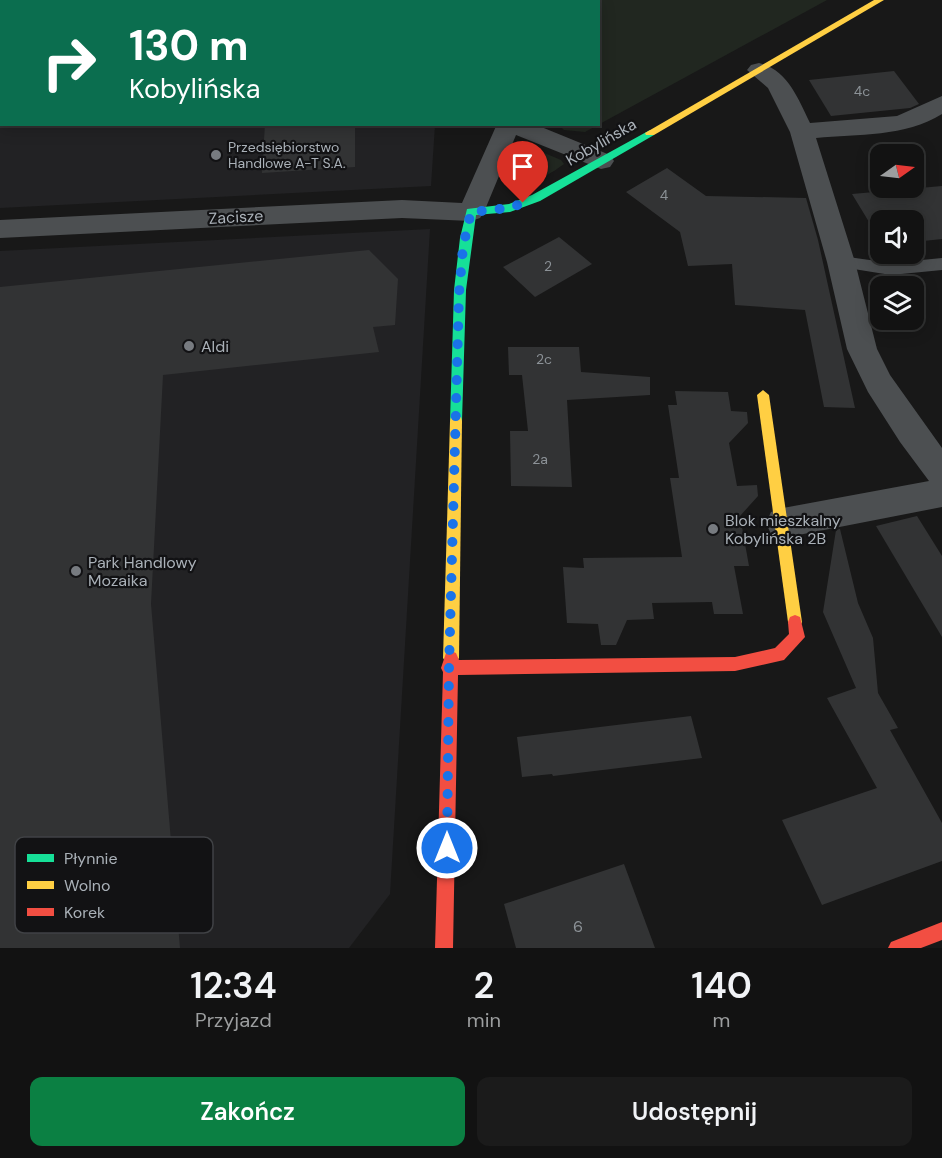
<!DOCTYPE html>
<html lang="pl">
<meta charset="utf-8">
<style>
:root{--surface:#121212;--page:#1b1b1b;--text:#f1f3f6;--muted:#9c9e9f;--line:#313232;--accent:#0b8043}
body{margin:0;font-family:"DM Sans",sans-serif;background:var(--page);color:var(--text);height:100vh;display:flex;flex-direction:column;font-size:22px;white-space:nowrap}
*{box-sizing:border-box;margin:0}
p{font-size:20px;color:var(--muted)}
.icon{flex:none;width:33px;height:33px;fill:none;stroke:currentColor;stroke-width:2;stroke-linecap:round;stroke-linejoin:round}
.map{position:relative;height:948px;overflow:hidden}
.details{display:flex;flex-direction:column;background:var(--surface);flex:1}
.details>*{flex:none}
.guide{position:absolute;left:0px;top:0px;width:600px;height:126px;box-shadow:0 3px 15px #0003,0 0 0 2px var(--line);background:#0b6e4f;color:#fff;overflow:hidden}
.needle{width:39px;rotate:76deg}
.tools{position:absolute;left:870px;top:144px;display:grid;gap:12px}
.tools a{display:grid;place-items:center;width:54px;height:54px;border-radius:12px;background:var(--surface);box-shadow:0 3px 15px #0003,0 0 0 2px var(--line);font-size:30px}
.pin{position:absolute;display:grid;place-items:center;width:51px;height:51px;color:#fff;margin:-62px -26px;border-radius:50% 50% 50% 0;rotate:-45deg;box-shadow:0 0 6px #0007}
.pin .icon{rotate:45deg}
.me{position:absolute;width:66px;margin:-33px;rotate:0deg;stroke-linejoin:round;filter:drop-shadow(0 0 4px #0008)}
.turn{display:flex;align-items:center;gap:21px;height:126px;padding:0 30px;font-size:27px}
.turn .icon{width:78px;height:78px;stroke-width:2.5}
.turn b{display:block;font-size:42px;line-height:51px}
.eta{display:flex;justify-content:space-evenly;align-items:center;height:102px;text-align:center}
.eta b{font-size:36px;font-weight:600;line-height:42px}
.button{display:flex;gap:12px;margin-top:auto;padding:12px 30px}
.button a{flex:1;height:69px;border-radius:12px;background:var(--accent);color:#fff;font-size:24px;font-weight:600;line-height:69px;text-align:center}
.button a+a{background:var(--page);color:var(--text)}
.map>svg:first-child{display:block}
.built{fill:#222224}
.green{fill:#212720}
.building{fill:#323334}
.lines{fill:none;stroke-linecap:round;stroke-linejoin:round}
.lane{fill:#4c4f51;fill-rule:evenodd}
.street{fill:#4c4f51;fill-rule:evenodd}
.fast{fill:#16e098;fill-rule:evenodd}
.slow{fill:#ffcf43;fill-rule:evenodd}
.jam{fill:#f24e42;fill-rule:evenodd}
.route{stroke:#1a73e8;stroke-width:10;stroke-dasharray:0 18}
.poi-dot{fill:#777b80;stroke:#121214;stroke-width:2}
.labels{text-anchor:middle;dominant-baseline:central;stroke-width:4.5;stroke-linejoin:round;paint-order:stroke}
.number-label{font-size:14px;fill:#8c9297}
.far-poi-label{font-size:14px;fill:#aab1b8;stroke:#121214;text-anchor:start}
.street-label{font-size:16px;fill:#aab1b8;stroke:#121214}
.poi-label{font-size:16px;fill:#aab1b8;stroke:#121214;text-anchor:start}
.near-number-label{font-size:16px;fill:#8c9297}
.key{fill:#121214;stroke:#404245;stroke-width:1.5}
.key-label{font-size:16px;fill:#aab1b8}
</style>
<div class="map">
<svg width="942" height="948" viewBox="0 0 942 948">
<rect width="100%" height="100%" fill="#181818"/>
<g class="built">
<path d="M0 0H537L2 2V124L435 125 431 186 0 208Z"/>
<path d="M430 229 390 894 349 948H0V251Z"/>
</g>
<g class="green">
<path d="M587 0H827L585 132 564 130 559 125 598 124V2Z"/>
<path d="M523 144 561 160 564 164C549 175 530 187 512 178L508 167 518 146Z"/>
</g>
<g class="building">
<path d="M894 71 919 104 910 108 831 116 809 80Z"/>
<path d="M265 124H355V167L262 173Z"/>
<path d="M667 168 706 196 806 198 818 240 855 408 824 407 805 310 735 305 732 264 688 266 680 232 626 192Z"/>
<path d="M942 186V239L914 242V220H880V240L852 194Z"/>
<path d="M559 237 592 264 535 297 503 267Z"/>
<path d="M369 250 398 279 395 325 373 327 379 352 163 375 151 604 180 948H0V287Z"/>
<path d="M508 347H579L581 372 650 377V395L567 400 572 487 511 486 510 431H528L522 375H509Z"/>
<path d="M675 391 728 392 731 411 747 412 748 423 729 443 737 486 757 485 758 496 740 516 749 566H734L743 614H714L712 602 652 603 654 619 627 620 616 645H601L598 624 567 623 563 567 584 568 583 558 682 557 670 478H679L668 405H677Z"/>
<path d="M917 516 942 556V637L876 526Z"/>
<path d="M840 529 858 603 873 638 878 693 898 728 890 730 942 823V861L822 905 782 820 877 788 827 698 856 688 823 612 836 530Z"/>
<path d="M691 716 702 758 553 776 552 774 522 777 517 737Z"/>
<path d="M624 864 655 948H516L504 904Z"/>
</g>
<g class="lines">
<path class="lane" d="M841 256 891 263 942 258V270L891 275 835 266 833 262Z"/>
<g class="street">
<path d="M553 0H575L553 2Z"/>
<path d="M759 63C788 70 798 99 810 123L897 116 942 96V114C905 137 858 134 816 138L855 262 877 349 890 375 942 448V507L783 538 771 534 766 523 771 512 783 508 929 481 900 442 868 392 847 349 827 262 790 132 768 88 747 70 751 65Z"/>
<path d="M497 124H534L610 155 614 161 610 167 601 169 516 135 484 212 480 218 471 221 402 218 0 238V220L402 200 462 203Z"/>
</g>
<path class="fast" d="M650 130 654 131V135L540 201 510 212 476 215 466 290 462 421 461 425H451L450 421 454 290 460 238 467 209 509 204 532 195Z"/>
<g class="slow">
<path d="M874 0H884L654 135H646L645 133Z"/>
<path d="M763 390 769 395 802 622 800 627 795 629 790 627 788 622 757 395Z"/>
<path d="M456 416 461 417 462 421 459 658 456 663 451 665 446 663 443 658 450 421 451 417Z"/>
</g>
<g class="jam">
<path d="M795 615 800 617 805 637 784 660 735 671 458 675 453 948H435L443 672 441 668 446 653 451 651 456 653 459 660 735 657 775 648 789 634 788 622 790 617Z"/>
<path d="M942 922V940L921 948H888L891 942Z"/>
</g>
</g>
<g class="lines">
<path class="route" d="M447 848 449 668 459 294 463 247 471 212 510 208 523 203"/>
</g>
<g class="poi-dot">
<circle cx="216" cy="155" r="6"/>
<circle cx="189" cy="346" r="6"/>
<circle cx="713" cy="529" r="6"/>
<circle cx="76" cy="571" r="6"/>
</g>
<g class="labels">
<g class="number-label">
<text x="862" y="91">4c</text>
<text x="664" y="195">4</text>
<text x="548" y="266">2</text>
<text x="544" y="359">2c</text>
<text x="540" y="459">2a</text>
</g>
<g class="far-poi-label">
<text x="228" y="147">Przedsiębiorstwo<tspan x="228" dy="16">Handlowe A-T S.A.</tspan></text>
</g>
<g class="street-label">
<text transform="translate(601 142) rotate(-30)">Kobylińska</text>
<text transform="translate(236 217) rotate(-3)">Zacisze</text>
</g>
<g class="poi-label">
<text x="201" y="346">Aldi</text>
<text x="725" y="520">Blok mieszkalny<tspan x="725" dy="18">Kobylińska 2B</tspan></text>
<text x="88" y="562">Park Handlowy<tspan x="88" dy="18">Mozaika</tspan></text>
</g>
<g class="near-number-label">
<text x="578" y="926">6</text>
</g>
</g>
<rect x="15" y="837" width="198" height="96" rx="9" class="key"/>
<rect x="27" y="854" width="27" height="8" fill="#16e098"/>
<rect x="27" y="881" width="27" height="8" fill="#ffcf43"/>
<rect x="27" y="908" width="27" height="8" fill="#f24e42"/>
<g class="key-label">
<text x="64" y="864">Płynnie</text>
<text x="64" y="891">Wolno</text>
<text x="64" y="918">Korek</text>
</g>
</svg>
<div class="tools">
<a><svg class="needle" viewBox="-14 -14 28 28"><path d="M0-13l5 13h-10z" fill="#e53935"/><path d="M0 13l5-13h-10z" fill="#9c9e9f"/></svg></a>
<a><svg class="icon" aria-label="sound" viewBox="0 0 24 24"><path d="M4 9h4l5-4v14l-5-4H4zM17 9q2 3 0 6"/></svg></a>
<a><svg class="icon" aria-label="layers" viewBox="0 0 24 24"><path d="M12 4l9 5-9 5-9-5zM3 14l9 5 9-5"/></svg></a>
</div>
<div class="pin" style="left:523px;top:203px;background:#d93025"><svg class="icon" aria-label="arrive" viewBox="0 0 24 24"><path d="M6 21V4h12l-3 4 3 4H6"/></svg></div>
<svg class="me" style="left:447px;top:848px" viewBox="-20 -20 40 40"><circle r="17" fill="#1a73e8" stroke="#fff" stroke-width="3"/><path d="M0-11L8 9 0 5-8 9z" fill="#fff"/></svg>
<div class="guide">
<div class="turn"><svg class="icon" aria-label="right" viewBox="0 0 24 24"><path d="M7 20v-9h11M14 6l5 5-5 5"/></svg><div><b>130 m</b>Kobylińska</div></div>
</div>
</div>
<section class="details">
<div class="eta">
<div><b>12:34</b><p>Przyjazd</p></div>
<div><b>2</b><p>min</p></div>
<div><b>140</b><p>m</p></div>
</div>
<div class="button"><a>Zakończ</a><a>Udostępnij</a></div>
</section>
